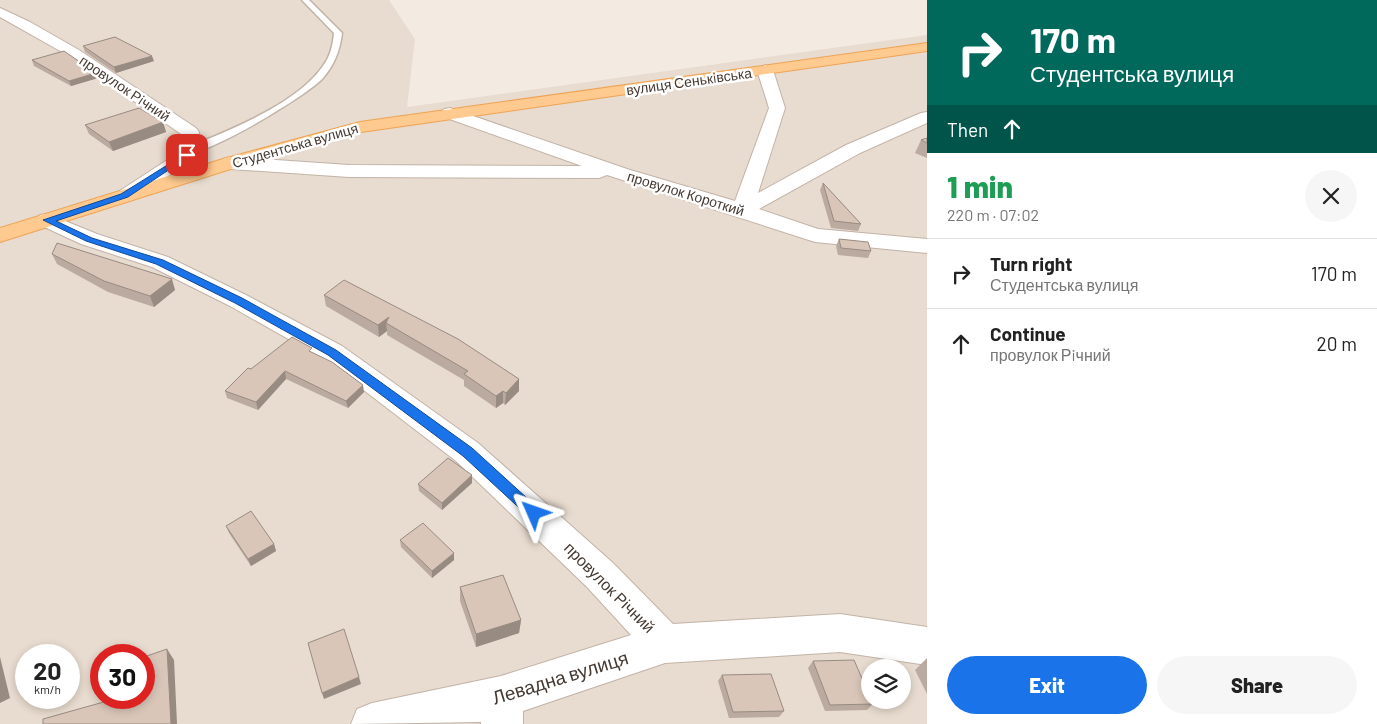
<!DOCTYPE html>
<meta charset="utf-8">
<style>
:root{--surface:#fff;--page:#f6f6f6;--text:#222;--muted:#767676;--line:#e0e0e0;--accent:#1a73e8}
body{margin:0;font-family:Barlow,sans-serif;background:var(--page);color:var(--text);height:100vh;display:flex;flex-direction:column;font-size:19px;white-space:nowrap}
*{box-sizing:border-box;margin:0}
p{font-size:16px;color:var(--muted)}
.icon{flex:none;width:28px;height:28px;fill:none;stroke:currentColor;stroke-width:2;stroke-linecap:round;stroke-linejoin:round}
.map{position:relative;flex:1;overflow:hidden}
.panel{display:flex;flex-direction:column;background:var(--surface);width:450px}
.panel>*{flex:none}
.guide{background:#00695c;color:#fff;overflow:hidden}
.fabs{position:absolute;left:861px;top:659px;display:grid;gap:10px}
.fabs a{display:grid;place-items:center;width:50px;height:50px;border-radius:50%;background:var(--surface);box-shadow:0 2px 8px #0003;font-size:25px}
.speed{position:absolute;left:15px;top:644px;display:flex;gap:10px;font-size:25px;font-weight:700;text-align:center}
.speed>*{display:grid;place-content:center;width:65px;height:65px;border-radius:50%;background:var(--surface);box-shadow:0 2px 8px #0003;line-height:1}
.speed small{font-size:12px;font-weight:400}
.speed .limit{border:8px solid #d22;background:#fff;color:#111}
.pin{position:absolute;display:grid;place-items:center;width:42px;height:42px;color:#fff;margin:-21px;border-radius:10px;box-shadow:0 2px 8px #0006}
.me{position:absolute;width:55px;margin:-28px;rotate:313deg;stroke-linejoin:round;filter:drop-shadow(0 0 4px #0008)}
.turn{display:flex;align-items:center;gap:18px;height:105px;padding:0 20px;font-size:22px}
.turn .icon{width:65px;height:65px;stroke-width:2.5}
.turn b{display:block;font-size:35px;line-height:42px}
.then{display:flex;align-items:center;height:48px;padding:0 20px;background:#0003;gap:10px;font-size:19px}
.round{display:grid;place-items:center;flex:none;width:52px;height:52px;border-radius:26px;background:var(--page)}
.summary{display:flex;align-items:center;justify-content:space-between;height:85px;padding:0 20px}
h1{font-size:30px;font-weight:800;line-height:38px;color:#1e9e55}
.button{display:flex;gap:10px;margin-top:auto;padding:10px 20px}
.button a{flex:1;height:58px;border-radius:30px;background:var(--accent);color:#fff;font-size:20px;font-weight:800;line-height:58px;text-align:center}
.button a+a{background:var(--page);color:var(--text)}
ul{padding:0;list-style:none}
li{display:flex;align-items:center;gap:15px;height:70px;padding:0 20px;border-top:1px solid var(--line)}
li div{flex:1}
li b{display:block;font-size:19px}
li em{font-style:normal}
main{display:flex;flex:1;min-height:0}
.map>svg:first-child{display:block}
.residential{fill:#e8dbcf;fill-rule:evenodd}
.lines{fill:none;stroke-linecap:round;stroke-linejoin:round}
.lane-casing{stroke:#c2b3a7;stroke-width:3}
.street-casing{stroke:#c2b3a7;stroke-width:2}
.primary-casing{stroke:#efa354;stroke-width:2}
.lane{fill:#fff;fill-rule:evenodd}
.street{fill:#fff;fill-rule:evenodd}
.primary{fill:#ffca8f;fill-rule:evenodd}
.wall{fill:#bbaa9f}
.shaded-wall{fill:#988b82}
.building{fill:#d9c6b9;stroke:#988b82}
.route{fill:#1a73e8;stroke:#114b97}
.labels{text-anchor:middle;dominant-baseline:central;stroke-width:5;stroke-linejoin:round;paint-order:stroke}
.far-street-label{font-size:14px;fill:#453a32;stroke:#fff}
.street-label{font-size:16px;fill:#453a32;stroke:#fff}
.near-street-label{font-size:19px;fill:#453a32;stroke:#fff}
</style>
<main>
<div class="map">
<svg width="927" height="724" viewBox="0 0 927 724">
<rect width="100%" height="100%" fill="#f3ebe2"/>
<path class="residential" d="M0 0H389L415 39 407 107 927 35V724H0ZM26 655H69V698H26ZM101 655H144V698H101ZM870 668H902V700H870Z"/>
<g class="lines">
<defs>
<path id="lane" d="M302 0H309L342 33C340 51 334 65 323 78 308 95 204 158 184 153V149C227 131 296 105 323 66 330 57 333 45 334 33Z"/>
<g id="street">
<path d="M0 8 30 22 79 50 196 128 199 132 196 155 194 159 132 200 125 202 118 200 115 196 118 192 178 153 181 134 69 56 0 17Z"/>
<path d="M765 65 773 70 785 108 758 193 846 145 921 113 927 112V123L860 153 759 209 818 229 927 239V253L815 242 607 175 599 178 349 177 230 169 223 167 220 163 223 159 230 157 349 165 582 166 444 117 441 113 444 109 450 108 627 169 735 201 769 108 757 70Z"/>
<path d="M48 214 97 234 168 257 248 296 342 346 478 443 613 563 673 624 840 614 927 627V665L840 652 665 663 523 711V724H481V722L351 724 357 709 372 703 501 676 631 635 587 587 456 461 322 358 230 306 152 267 81 244 40 225 37 220 40 215Z"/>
</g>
<path id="primary" d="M927 43V51L361 132 237 167 0 242V228L223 159 360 122Z"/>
</defs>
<use href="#lane" class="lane-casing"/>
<use href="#street" class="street-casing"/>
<use href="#primary" class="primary-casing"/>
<use href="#lane" class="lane"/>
<use href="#street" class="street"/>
<use href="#primary" class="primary"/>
</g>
<g class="wall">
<path d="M83 46 154 61 116 73 85 52Z"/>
<path d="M32 60 96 73 98 78 71 86 34 66Z"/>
<path d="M163 122 166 132 113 151 89 134 85 125Z"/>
<path d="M927 138V158L915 153 921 140Z"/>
<path d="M823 183 861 224 858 231 831 228 820 190Z"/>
<path d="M839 239 871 251 868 258 838 255 836 246Z"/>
<path d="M52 254 175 290 154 307 108 292 57 264Z"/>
<path d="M324 295 519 379V391L505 405 503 403 496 408 464 386V380L387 335V331L379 337 326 306Z"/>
<path d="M313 353 364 392 348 408 286 379 258 410 227 398 225 391 251 369Z"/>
<path d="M472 483 442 510 419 491 418 484Z"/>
<path d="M226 526 274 544 276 551 251 566 229 533Z"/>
<path d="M400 540 454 560 432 578 401 547Z"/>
<path d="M460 587 521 620 519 633 476 647 460 601Z"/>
<path d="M927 658V694L915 670Z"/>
<path d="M813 661 873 704 867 710 825 711 808 668Z"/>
<path d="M722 675 784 711 779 717 729 718 718 681Z"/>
</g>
<g class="shaded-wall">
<path d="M152 56 154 61 116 73 114 67Z"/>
<path d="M96 73 98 78 71 86 69 81Z"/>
<path d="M163 122 166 132 113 151 109 142Z"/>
<path d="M172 279 175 290 154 307 150 296Z"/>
<path d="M389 317 386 323 387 331 379 337 378 325Z"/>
<path d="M285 371 286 379 258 410 256 402Z"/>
<path d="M519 379V391L505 405 506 393Z"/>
<path d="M363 385 364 392 348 408 346 401Z"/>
<path d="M503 391V403L496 408V396Z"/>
<path d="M472 475V483L442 510V503Z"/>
<path d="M274 544 276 551 251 566 248 559Z"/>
<path d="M454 553V560L432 578V571Z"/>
<path d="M521 620 519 633 476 647V634Z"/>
<path d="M167 649 174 660 177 724H169Z"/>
<path d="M0 657 10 698 0 703Z"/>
<path d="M359 677 361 684 324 699 322 693Z"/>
</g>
<g class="building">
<path d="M115 37 152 56 114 67 83 46Z"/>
<path d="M64 51 96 73 69 81 32 60Z"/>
<path d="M139 108 163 122 109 142 85 125Z"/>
<path d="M927 138V143L921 140Z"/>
<path d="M823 183 861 224 834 221Z"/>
<path d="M839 239 868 242 871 251 841 248Z"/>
<path d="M57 243 172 279 150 296 104 281 52 254Z"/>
<path d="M344 280 458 339 519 379 506 393 503 391 496 396 464 374 468 371 386 323 389 317 378 325 324 295Z"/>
<path d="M292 337 312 348 309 351 332 362 363 385 346 401 285 371 256 402 225 391 248 368 251 369Z"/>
<path d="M448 458 472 475 442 503 418 484Z"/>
<path d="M251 511 274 544 248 559 226 526Z"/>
<path d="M423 523 454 553 432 571 400 540Z"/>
<path d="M503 575 521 620 476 634 460 587Z"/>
<path d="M344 629 359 677 322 693 308 643Z"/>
<path d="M167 649 171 724H43V719L118 698H144V657Z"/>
<path d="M854 660 870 697V700H871L873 704 830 705 813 661Z"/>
<path d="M771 674 784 711 733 712 722 675Z"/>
</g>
<path class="route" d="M185 154 191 155 128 197 56 221 92 238 163 260 242 298 336 350 472 448 539 509 541 513 539 517H529L463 456 328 355 235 303 156 264 86 241 43 220 121 194Z"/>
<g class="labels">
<g class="far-street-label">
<text transform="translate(689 81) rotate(-8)">вулиця Сенькiвська</text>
<text transform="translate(125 88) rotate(34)">провулок Рiчний</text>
<text transform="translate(295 145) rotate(-16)">Студентська вулиця</text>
<text transform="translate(686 193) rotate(17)">провулок Короткий</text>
</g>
<g class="street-label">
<text transform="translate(610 587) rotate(45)">провулок Річний</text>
</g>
<g class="near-street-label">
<text transform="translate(560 677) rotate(-17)">Левадна вулиця</text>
</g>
</g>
</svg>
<div class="fabs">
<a><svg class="icon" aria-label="layers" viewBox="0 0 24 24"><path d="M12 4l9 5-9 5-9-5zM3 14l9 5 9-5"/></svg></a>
</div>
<div class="speed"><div>20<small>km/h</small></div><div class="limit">30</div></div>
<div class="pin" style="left:187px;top:155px;background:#d93025"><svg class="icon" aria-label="arrive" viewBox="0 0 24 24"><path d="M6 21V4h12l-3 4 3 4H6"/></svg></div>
<svg class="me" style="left:534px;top:513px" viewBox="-20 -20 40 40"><path d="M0-17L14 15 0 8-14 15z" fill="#1a73e8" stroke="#fff" stroke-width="4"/></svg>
</div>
<section class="panel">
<div class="guide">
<div class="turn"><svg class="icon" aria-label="right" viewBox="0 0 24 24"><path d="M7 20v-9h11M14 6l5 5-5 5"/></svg><div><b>170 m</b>Студентська вулиця</div></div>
<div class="then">Then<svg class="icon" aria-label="ahead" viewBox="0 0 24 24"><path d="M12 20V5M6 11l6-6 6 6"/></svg></div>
</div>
<div class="summary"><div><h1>1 min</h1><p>220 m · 07:02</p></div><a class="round"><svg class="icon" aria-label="close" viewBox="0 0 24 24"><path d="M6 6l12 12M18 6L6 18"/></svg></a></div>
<ul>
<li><svg class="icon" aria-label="right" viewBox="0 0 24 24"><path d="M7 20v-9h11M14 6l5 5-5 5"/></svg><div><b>Turn right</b><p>Студентська вулиця</p></div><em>170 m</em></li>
<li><svg class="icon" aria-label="ahead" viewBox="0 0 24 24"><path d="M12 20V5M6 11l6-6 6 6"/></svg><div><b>Continue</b><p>провулок Рiчний</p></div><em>20 m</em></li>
</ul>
<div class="button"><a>Exit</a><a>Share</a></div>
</section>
</main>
